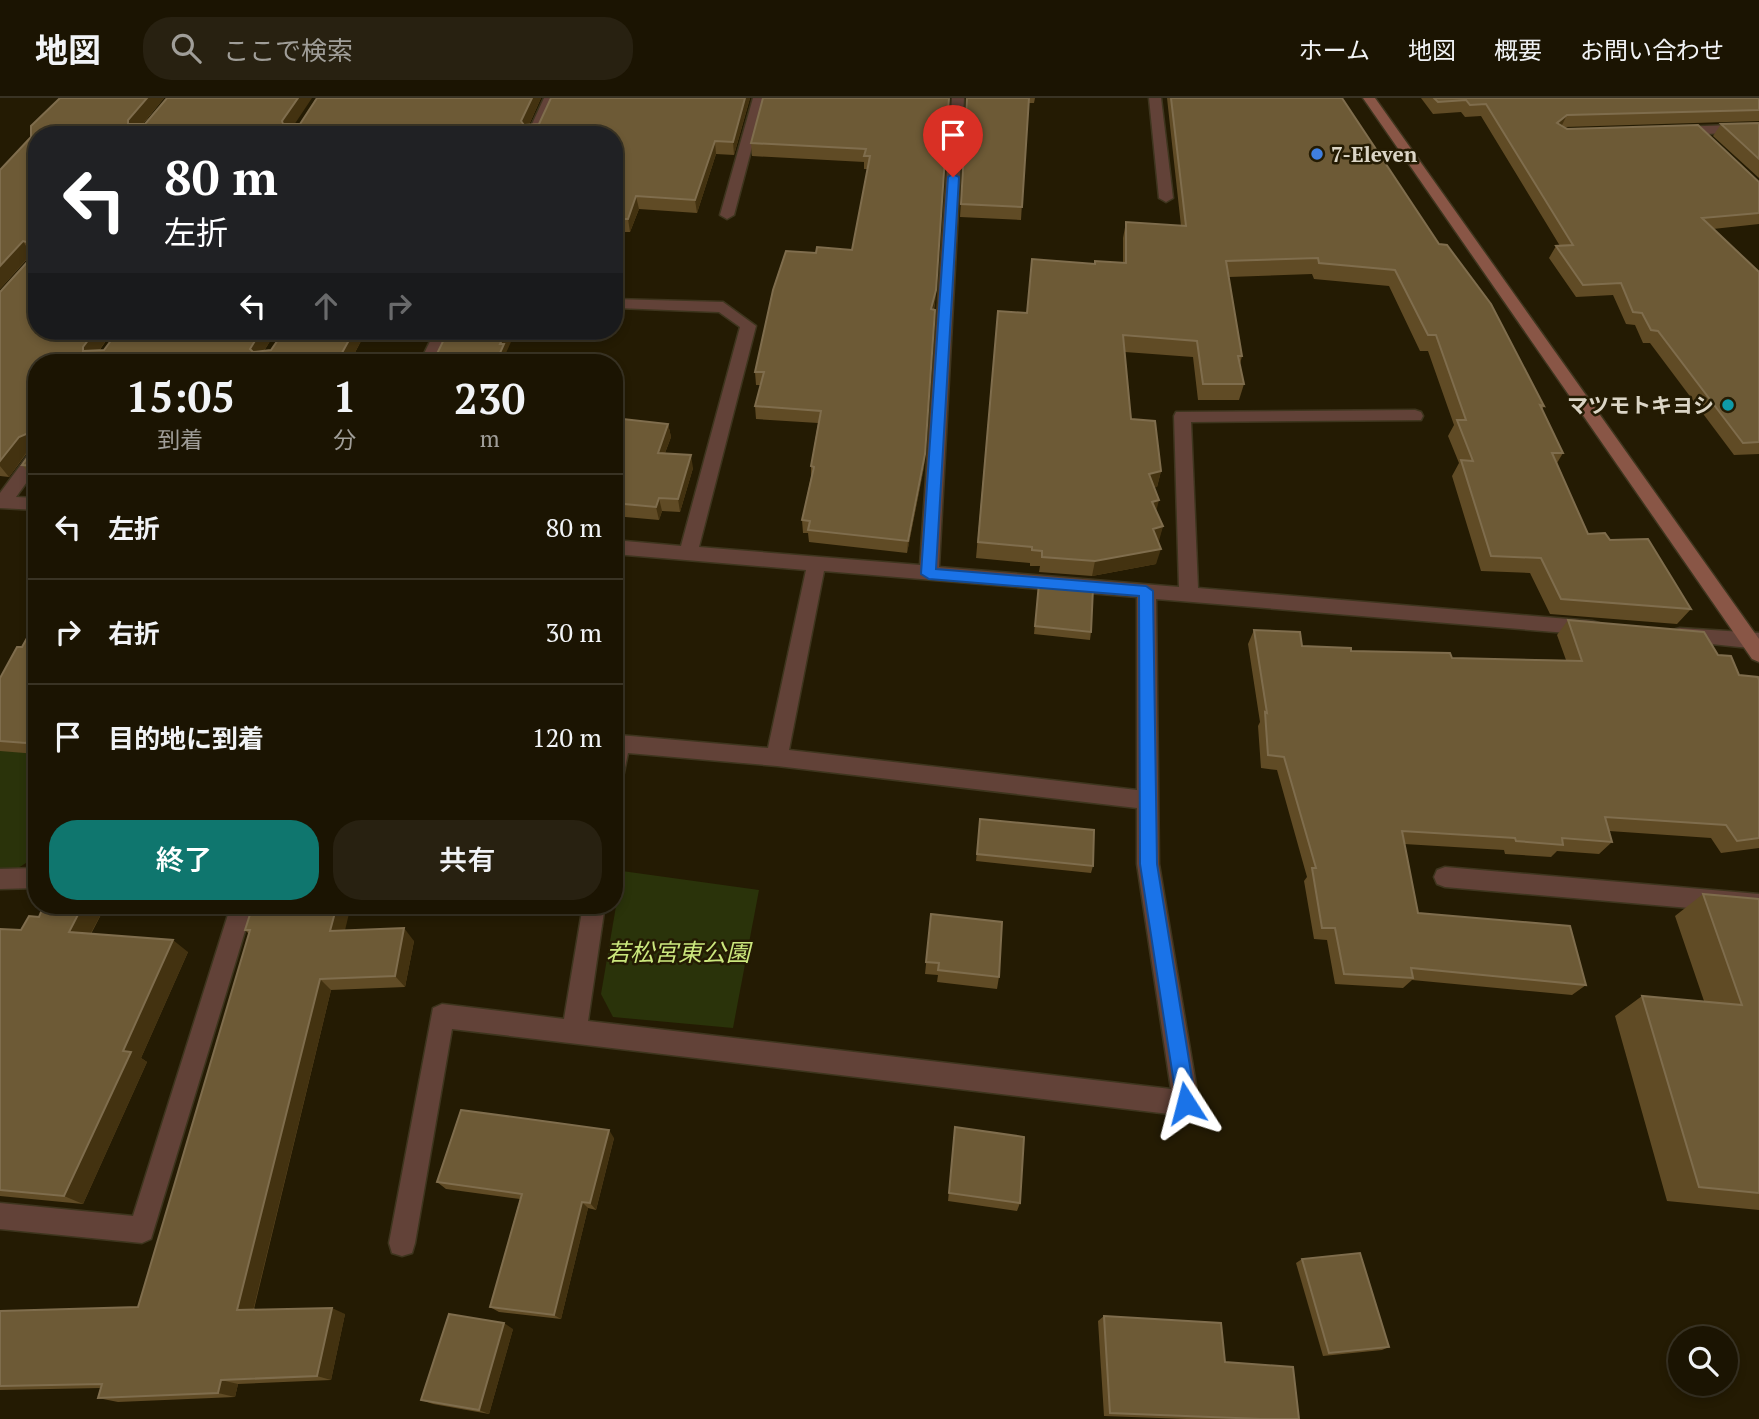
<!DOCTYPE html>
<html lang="ja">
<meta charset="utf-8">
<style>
:root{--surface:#1b1402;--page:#282111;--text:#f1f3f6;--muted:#a09e99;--line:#393324;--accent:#0f766e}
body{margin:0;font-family:"PT Serif","Noto Sans JP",serif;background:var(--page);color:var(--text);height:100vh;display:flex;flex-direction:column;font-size:26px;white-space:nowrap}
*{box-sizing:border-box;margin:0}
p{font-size:23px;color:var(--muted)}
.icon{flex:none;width:38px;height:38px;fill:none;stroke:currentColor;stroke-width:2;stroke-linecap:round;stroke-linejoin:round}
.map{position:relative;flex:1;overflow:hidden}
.drawer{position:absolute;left:28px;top:256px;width:595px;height:560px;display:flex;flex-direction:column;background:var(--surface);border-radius:28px;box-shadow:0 4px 10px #0003,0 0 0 2px var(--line)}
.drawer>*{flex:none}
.hud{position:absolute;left:28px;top:28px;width:595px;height:214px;border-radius:28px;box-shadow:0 4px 10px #0003,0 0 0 2px var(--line);background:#202124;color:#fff;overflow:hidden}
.fabs{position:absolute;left:1668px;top:1228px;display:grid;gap:14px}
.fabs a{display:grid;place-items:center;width:70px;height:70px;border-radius:50%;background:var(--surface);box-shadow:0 4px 10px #0003,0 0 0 2px var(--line);font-size:35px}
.pin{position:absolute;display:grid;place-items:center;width:60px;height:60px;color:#fff;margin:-72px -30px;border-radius:50% 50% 50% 0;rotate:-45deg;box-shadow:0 0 7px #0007}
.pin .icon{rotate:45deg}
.me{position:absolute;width:77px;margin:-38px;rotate:351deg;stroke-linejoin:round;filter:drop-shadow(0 0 5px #0008)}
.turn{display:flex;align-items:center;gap:24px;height:147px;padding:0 21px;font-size:32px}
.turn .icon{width:91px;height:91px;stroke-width:2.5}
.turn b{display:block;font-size:49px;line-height:60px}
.lanes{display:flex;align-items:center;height:66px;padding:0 21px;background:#0003;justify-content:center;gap:35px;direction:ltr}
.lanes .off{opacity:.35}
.eta{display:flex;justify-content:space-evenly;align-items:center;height:119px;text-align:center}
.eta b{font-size:42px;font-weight:600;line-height:49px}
.action{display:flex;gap:14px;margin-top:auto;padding:14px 21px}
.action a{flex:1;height:80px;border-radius:28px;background:var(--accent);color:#fff;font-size:28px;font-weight:600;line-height:80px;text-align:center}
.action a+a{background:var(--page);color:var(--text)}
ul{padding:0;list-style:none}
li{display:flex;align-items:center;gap:21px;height:105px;padding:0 21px;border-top:2px solid var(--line)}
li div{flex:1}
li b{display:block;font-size:26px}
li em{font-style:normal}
header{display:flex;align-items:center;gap:42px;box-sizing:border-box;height:98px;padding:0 35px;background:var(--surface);border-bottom:2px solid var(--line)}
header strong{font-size:33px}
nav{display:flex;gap:38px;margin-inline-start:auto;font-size:24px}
.search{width:490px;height:63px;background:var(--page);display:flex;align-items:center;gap:18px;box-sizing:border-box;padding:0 24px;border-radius:28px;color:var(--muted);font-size:26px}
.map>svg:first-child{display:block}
.green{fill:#2a330a}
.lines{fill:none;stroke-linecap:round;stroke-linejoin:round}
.lane-casing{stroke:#3e351e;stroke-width:3}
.street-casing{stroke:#3e351e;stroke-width:3}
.secondary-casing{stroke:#3e351e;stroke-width:3}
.lane{fill:#624238;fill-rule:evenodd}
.street{fill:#624238;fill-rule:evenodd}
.secondary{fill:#895646;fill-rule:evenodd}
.wall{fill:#604b25}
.shaded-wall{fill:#433210}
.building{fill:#6d5a36;stroke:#7f6d4d;stroke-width:2}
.route{fill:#1a73e8;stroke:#114b97;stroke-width:2}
.shop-dot{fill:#3f7fe0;stroke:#241b03;stroke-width:2.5}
.culture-dot{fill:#0f9aa8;stroke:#241b03;stroke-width:2.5}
.labels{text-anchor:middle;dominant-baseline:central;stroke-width:5;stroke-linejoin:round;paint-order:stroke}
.far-poi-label{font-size:21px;font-weight:bold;fill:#dbd5c6;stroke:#241b03;text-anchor:start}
.park-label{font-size:24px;font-style:italic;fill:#cbe77d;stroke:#241b03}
</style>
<header>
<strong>地図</strong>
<div class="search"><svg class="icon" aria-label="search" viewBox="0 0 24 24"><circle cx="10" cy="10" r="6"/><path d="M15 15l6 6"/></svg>ここで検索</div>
<nav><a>ホーム</a><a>地図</a><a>概要</a><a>お問い合わせ</a></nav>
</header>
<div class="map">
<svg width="1759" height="1321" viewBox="0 0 1759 1321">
<rect width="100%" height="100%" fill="#241b03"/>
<g class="green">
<path d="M37 644V747L29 763 0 782V645Z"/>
<path d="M622 773 759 792 733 930 613 919 601 896Z"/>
</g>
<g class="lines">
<defs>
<path id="lane" d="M1149 0H1161L1173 100 1166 104 1159 100Z"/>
<g id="street">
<path d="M544 0H556L541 37H527Z"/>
<path d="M753 0H765L734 117 727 121 720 117Z"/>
<path d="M952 0H964L939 469 1179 489 1174 318 1176 314 1415 312 1421 314 1423 318 1421 322 1191 324 1198 490 1592 523 1599 525 1602 530 1599 535 1592 537 1156 501 1159 766 1199 1005 1195 1014 1186 1018 452 931 415 1145 412 1155 402 1158 392 1155 389 1145 433 910 442 906 564 921 583 807H605L588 923 1171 991 1137 766V710L777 668 628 655 622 684 614 687V639L619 637 768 650 806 472 614 456V442L681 448 740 229 719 214 617 210 614 209V201L723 204 756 228 699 449 920 467ZM824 473 1137 499V692L789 652Z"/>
<path d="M1759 26V34L1677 37 1670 33 1677 29Z"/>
<path d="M435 233H451L436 264H420Z"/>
<path d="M37 351V370L16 399 37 400V412L0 410V395L31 353Z"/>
<path d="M1680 530 1759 535V551L1673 542 1670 537 1673 532Z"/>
<path d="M1445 769 1759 796V816L1445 789 1437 786 1434 779 1437 772Z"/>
<path d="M37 770V790L0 791V771Z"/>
<path d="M231 807H253L151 1141 142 1145 0 1131V1105L133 1118Z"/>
</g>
<path id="secondary" d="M1363 0H1375L1759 541V564L1752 561Z"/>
</defs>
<use href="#lane" class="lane-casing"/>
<use href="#street" class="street-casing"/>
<use href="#secondary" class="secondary-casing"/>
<use href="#lane" class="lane"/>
<use href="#street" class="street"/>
<use href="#secondary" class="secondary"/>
</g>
<g class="wall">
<path d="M60 0H164L143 26H294L541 0 529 27 539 26 750 0 734 57 716 56 697 115 639 111 630 134H614V37H37V233H113L99 253 104 252 118 233H268L272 240 264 253 271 252 284 233H357L361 243 350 264H37V380H33L22 367 29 357 30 351 9 379 0 378V194L30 161V158L0 191V72L31 39Z"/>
<path d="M949 0 935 205 934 212 924 369 907 455 809 444 808 435H803L802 422 811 379V368L818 325 756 321 755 308 761 287H756L755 274 816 155 852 152 868 71H864V64L752 58 751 45Z"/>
<path d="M967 0H1035L1034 5H1028L1021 122 960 119Z"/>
<path d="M1167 0H1342L1544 308 1542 312 1563 355 1557 365 1588 436 1610 442 1691 511 1677 526 1550 516 1530 475 1481 473 1452 378 1459 365 1448 338 1454 327 1428 253H1420L1389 188 1314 181 1312 176 1229 179 1242 258 1240 266 1244 286 1239 302H1198L1193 259 1125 254 1131 321 1161 373 1157 389H1154L1156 413 1163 428 1158 443 1156 466 1092 478 1039 474 1040 468H1030V465L976 460 998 213 1027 215 1032 161 1094 166 1123 164V140L1126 124 1181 128Z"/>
<path d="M1421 0H1759V23L1565 29 1759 84V126L1713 131 1759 174V356L1734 357 1650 245H1643L1635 227 1626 226 1613 197 1576 199 1549 160 1556 148H1560L1481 18 1465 19 1461 14 1433 16Z"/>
<path d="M1759 25V80L1713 38 1721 26Z"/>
<path d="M366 233H433L431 236Z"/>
<path d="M614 320 668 326 671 339 665 355 693 370 680 414 662 413 659 422 614 418Z"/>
<path d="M1039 485 1091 534 1090 542 1034 536Z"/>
<path d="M37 522V656L0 653V580L22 549Z"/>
<path d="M1568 522 1718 557 1739 577 1759 582V750L1721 755 1711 740 1609 733 1612 744 1599 756 1557 753 1551 759 1505 756 1504 752 1404 746 1418 815 1586 887 1572 897 1412 882 1403 890 1335 886 1327 842 1314 841 1304 783 1307 779 1277 672 1261 670 1258 628 1260 624 1248 546 1254 532 1302 548 1351 553 1452 560 1566 562 1557 537Z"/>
<path d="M980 721 1093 768 1091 775 976 763Z"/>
<path d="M1703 796 1759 801V1112L1667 1103 1615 918 1642 898 1704 903 1675 818Z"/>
<path d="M106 807 91 836 188 854 141 960 147 964 83 1106 0 1098V831L21 832 39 819Z"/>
<path d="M931 816 999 879 997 891 937 884 938 877 925 876Z"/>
<path d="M245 832H345L414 843 405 889 331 892 254 1211 345 1216 331 1282 238 1286 235 1299 118 1304 98 1300 101 1290 0 1292V1213L138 1209 249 836Z"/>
<path d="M955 1029 1020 1105 1017 1113 948 1103Z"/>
<path d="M614 1040 596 1112 588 1110 561 1221 499 1214 490 1209 520 1101 446 1091 437 1084Z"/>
<path d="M1302 1161 1389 1249 1382 1252 1323 1258 1296 1165Z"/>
<path d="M1104 1218 1225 1264 1299 1321H1186L1104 1318 1098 1223Z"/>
<path d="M513 1231 489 1316 433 1306 421 1302Z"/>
</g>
<g class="shaded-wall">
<path d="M147 0H164L135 35 128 26V22Z"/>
<path d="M298 0H312L288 36 283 26 282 23Z"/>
<path d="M532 0H541L525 36 521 23Z"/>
<path d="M745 0H750L734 57 733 44Z"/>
<path d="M949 0 935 205 930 224 931 211Z"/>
<path d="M1567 17 1561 29 1557 25Z"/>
<path d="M715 43 716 56 697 115 695 102Z"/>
<path d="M636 98 639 111 630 134 628 121Z"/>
<path d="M23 143 31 156 0 191V168Z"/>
<path d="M935 212 924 369 907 455 908 443Z"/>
<path d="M95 233H113L92 262 83 253V249Z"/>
<path d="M254 233H268L272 240 257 264 250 251Z"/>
<path d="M354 233H357L361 243 350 264H337Z"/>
<path d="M506 233H516L506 255 508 259 505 264H496L500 246Z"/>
<path d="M668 326 671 339 660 368 658 355Z"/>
<path d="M26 336 36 349 29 351 9 379 0 368V363L19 339Z"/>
<path d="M691 357 693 370 680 414 678 401Z"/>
<path d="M1161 373 1157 389 1145 392 1149 376Z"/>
<path d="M659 400 662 413 659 422 656 409Z"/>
<path d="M1159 402 1155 418 1152 404Z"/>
<path d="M1163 428 1159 443 1149 446 1153 431Z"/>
<path d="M1161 451 1156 466 1092 478 1095 463Z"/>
<path d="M37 627V655L26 645Z"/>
<path d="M83 807H106L85 846 69 834Z"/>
<path d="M337 807H351L342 845 330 833Z"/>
<path d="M404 830 414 843 405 889 395 878Z"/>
<path d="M173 842 188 854 141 960 147 964 83 1106 64 1098 123 953Z"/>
<path d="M320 881 331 892 252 1217 237 1212Z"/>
<path d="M609 1032 614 1040 596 1112 590 1105Z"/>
<path d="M582 1104 588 1110 561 1221 554 1217Z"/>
<path d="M332 1210 345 1216 331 1282 317 1278Z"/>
<path d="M504 1225 513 1231 489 1316 479 1312Z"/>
<path d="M221 1282 238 1286 235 1299 218 1295Z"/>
</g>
<g class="building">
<path d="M60 0H147L128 22V26H145L167 0H298L282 23 283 26H300L317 0H532L521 23 524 27 539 26 551 0H745L733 44 715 43 695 102 636 98 628 121H614V65H620V55H614V37H37V233H95L83 249V253L104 252 118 233H261L250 251 253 254 271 252 284 233H354L337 264H37V368L22 367 29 357 30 338 26 336 19 339 0 363V194L30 161 31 145 23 143 0 168V72L31 39V28Z"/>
<path d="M763 0H949L936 192 931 211 935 212 925 356 908 443 808 432 810 423 802 422 814 369 811 368 821 313 755 308 764 274H755L773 192 786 153 816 155 817 149 852 152 870 58H864L866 51 751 45Z"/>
<path d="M967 0H1029L1022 109 961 106Z"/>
<path d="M1171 0H1342L1439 146 1447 147 1491 206 1544 308 1540 307 1563 355H1552L1588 436 1605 435 1610 442 1648 441 1691 511 1561 501 1541 460 1491 458 1461 362 1473 363 1457 322H1466L1436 237H1428L1395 172 1319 165 1318 160 1226 163 1242 258H1238L1244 286H1203L1197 243 1123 237 1131 321 1155 323 1161 373 1149 376 1159 402 1152 404 1163 428 1153 431 1161 451 1095 463 1042 459V453L1032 452V449L978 444 998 213 1027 215 1032 161 1095 166V163L1126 165V124L1186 128Z"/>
<path d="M1434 0H1759V12L1567 17 1557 25 1567 31 1698 27 1759 84V115L1702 120 1759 174V344L1743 345 1658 233 1651 232 1642 215 1633 214 1621 185 1583 187 1556 148 1573 147 1486 6 1470 7 1466 2 1438 4Z"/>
<path d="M1759 25V61L1721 26Z"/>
<path d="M448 233H506L500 246H504L496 264H433Z"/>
<path d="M614 320 668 326 658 355 691 357 678 401 659 400 656 409 614 405Z"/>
<path d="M1039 485 1093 490 1091 534 1035 528Z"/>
<path d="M37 522V627L26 645 0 643V580L17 549H22Z"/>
<path d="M1568 522 1704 534 1718 557 1731 558 1739 577 1758 579 1759 582V740L1737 743 1726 727 1605 719 1612 744 1562 740 1563 747 1516 743 1515 740 1402 733 1418 815 1570 828 1586 887 1411 870 1413 880 1344 876 1335 830H1322L1312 770H1316L1284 659 1268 657 1265 614 1267 615 1254 532 1300 534 1302 548 1351 550V553L1450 555 1452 560 1582 563Z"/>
<path d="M980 721 1094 732 1093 768 977 756Z"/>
<path d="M1703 796 1759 801V1095L1699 1089 1642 898 1742 907Z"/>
<path d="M44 807H83L69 834 173 842 123 953 131 954 64 1098 0 1092V831L21 832 29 818 39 819Z"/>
<path d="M253 807H337L330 833 404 830 395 878 320 881 237 1212 332 1210 317 1278 221 1282 218 1295 98 1300 102 1286 0 1288V1213L138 1209 250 832H245Z"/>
<path d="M931 816 1002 824 999 879 938 872 939 865 926 864Z"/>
<path d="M461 1012 609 1032 590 1105 582 1104 554 1217 490 1209 522 1096 437 1084Z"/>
<path d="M955 1029 1024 1039 1020 1105 949 1095Z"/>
<path d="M1360 1155 1389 1249 1329 1255 1302 1161Z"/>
<path d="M449 1216 504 1225 479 1312 421 1302Z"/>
<path d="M1104 1218 1221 1225 1225 1264 1293 1269 1299 1321H1261L1110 1315Z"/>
</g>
<path class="route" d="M953 76 959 79 936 471 1146 488 1153 493 1157 766 1196 1005 1193 1012 1186 1015 1180 1012 1177 1005 1140 766 1139 498 929 481 921 476 948 79Z"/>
<circle class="shop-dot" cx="1317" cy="56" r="7"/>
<circle class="culture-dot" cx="1728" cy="307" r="7"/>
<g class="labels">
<g class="far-poi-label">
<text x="1331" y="56">7-Eleven</text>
<text x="1714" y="307" text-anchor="end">マツモトキヨシ</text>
</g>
<g class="park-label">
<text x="678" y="854">若松宮東公園</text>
</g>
</g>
</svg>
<div class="fabs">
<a><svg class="icon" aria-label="search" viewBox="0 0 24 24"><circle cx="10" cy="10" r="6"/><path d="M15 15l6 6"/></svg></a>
</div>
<div class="pin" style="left:953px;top:79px;background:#d93025"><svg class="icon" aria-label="arrive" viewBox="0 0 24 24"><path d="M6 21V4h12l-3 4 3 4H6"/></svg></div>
<svg class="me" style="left:1186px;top:1005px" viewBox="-20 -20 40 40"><path d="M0-17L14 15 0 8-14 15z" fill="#1a73e8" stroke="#fff" stroke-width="4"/></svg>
<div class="hud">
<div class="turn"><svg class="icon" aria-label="left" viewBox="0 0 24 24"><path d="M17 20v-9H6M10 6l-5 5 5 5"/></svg><div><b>80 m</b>左折</div></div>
<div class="lanes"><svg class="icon" aria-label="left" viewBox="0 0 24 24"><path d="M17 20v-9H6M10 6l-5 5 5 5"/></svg><svg class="icon off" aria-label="ahead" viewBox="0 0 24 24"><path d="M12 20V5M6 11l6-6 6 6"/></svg><svg class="icon off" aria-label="right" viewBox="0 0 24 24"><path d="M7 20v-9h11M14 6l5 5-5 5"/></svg></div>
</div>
<section class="drawer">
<div class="eta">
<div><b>15:05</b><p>到着</p></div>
<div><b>1</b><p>分</p></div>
<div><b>230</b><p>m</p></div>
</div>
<ul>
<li><svg class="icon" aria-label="left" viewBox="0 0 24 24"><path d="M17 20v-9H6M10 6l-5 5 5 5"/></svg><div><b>左折</b></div><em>80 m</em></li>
<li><svg class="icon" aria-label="right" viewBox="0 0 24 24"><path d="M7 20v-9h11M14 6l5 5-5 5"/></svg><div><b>右折</b></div><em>30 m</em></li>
<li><svg class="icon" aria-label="arrive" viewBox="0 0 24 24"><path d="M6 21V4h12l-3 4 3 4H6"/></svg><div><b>目的地に到着</b></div><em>120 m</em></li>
</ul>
<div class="action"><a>終了</a><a>共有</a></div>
</section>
</div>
